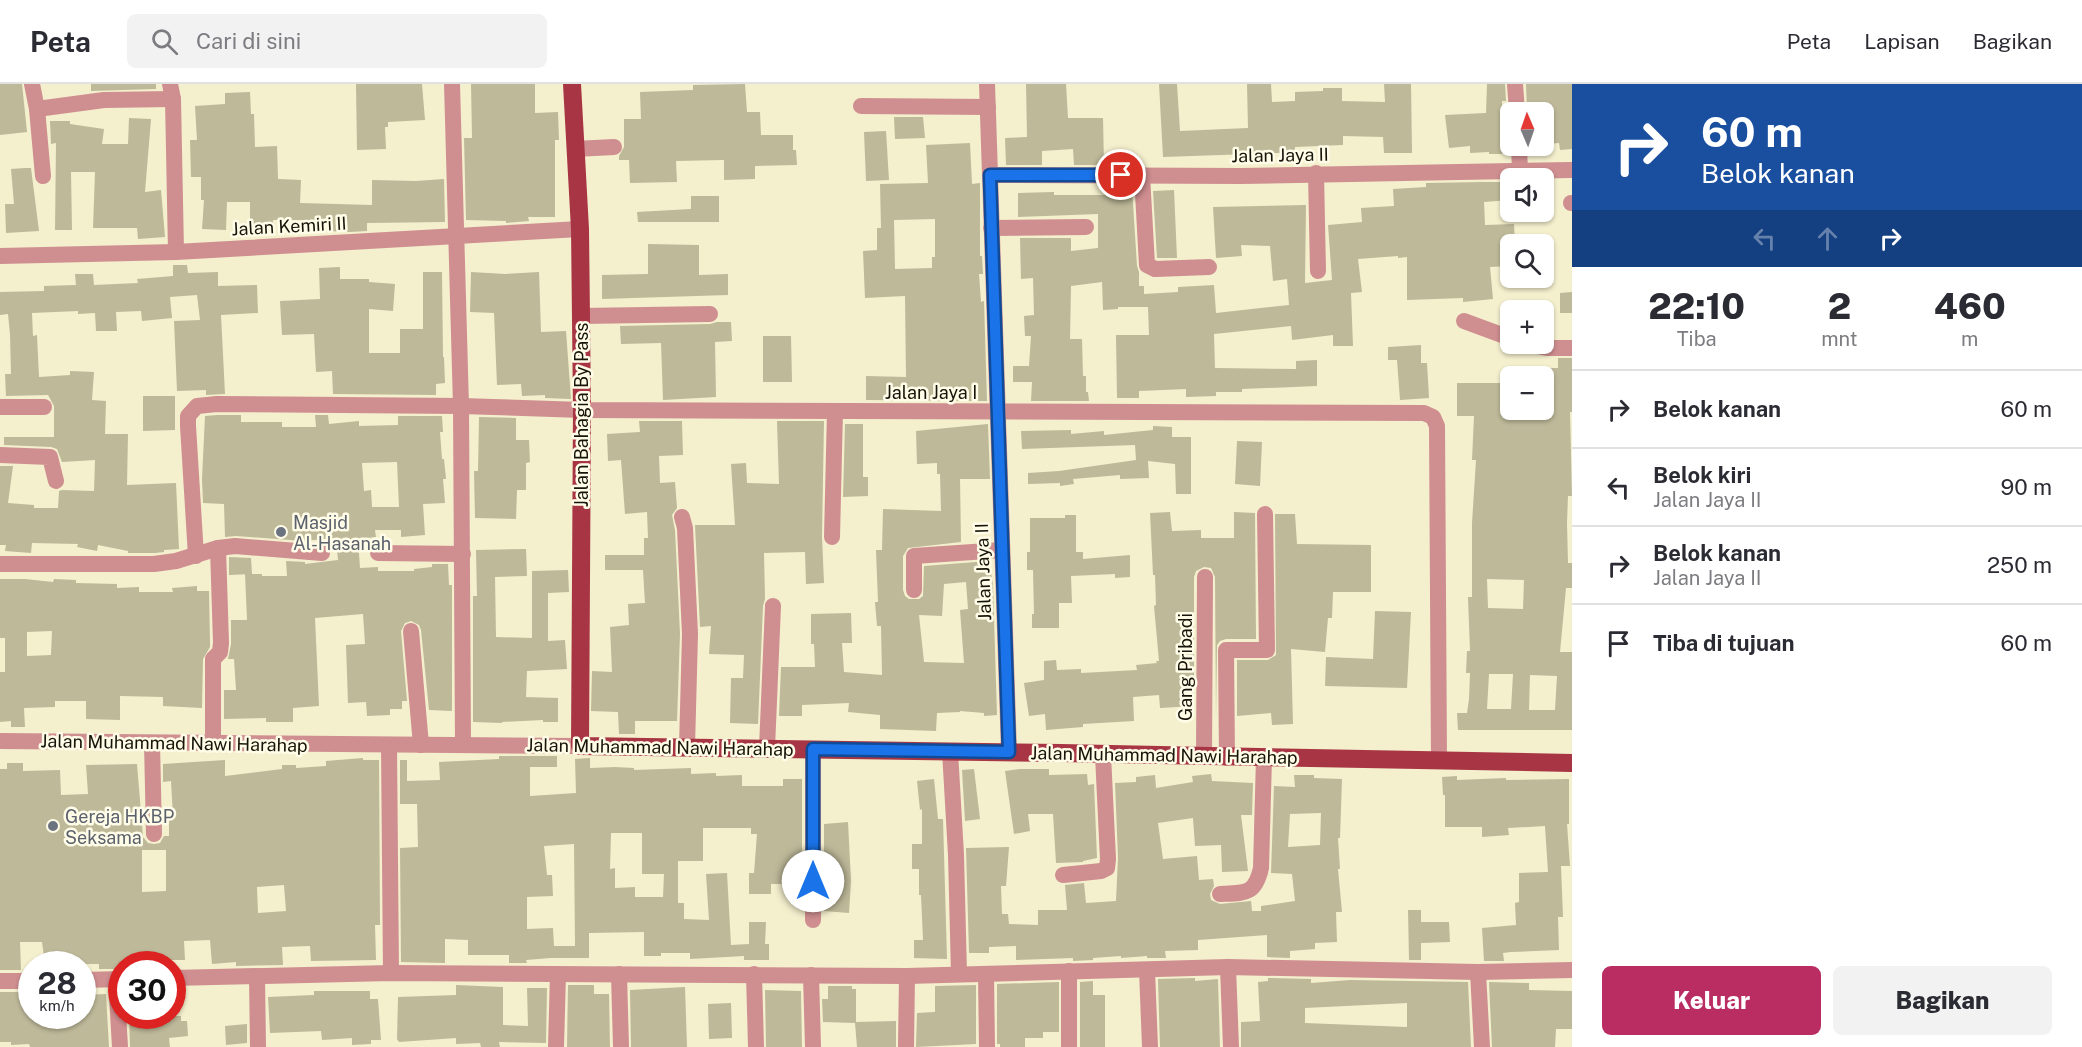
<!DOCTYPE html>
<html lang="id">
<meta charset="utf-8">
<style>
:root{--surface:#fff;--page:#f2f2f3;--text:#2b2b33;--muted:#7c7c81;--line:#e1e1e2;--accent:#b92d62}
body{margin:0;font-family:"Public Sans",sans-serif;background:var(--page);color:var(--text);height:100vh;display:flex;flex-direction:column;font-size:22px;white-space:nowrap}
*{box-sizing:border-box;margin:0}
p{font-size:20px;color:var(--muted)}
.icon{flex:none;width:33px;height:33px;fill:none;stroke:currentColor;stroke-width:2;stroke-linecap:round;stroke-linejoin:round}
.map{position:relative;flex:1;overflow:hidden}
.side{display:flex;flex-direction:column;background:var(--surface);width:510px}
.side>*{flex:none}
.guide{background:#1a4fa0;color:#fff;overflow:hidden}
.needle{width:39px;rotate:358deg}
.controls{position:absolute;left:1500px;top:18px;display:grid;gap:12px}
.controls a{display:grid;place-items:center;width:54px;height:54px;border-radius:9px;background:var(--surface);box-shadow:0 2px 4px #0004;font-size:30px}
.speed{position:absolute;left:18px;top:867px;display:flex;gap:12px;font-size:30px;font-weight:700;text-align:center}
.speed>*{display:grid;place-content:center;width:78px;height:78px;border-radius:50%;background:var(--surface);box-shadow:0 2px 4px #0004;line-height:1}
.speed small{font-size:15px;font-weight:400}
.speed .limit{border:9px solid #d22;background:#fff;color:#111}
.pin{position:absolute;display:grid;place-items:center;width:51px;height:51px;color:#fff;margin:-26px;border:3px solid #fff;border-radius:50%;box-shadow:0 2px 6px #0007}
.me{position:absolute;width:66px;margin:-33px;rotate:0deg;stroke-linejoin:round;filter:drop-shadow(0 0 4px #0008)}
.turn{display:flex;align-items:center;gap:21px;height:126px;padding:0 30px;font-size:27px}
.turn .icon{width:78px;height:78px;stroke-width:2.5}
.turn b{display:block;font-size:42px;line-height:51px}
.lanes{display:flex;align-items:center;height:57px;padding:0 30px;background:#0003;justify-content:center;gap:30px;direction:ltr}
.lanes .off{opacity:.35}
.eta{display:flex;justify-content:space-evenly;align-items:center;height:102px;text-align:center}
.eta b{font-size:36px;font-weight:800;line-height:42px}
.primary-button{display:flex;gap:12px;margin-top:auto;padding:12px 30px}
.primary-button a{flex:1;height:69px;border-radius:9px;background:var(--accent);color:#fff;font-size:24px;font-weight:800;line-height:69px;text-align:center}
.primary-button a+a{background:var(--page);color:var(--text)}
ul{padding:0;list-style:none}
li{display:flex;align-items:center;gap:18px;height:78px;padding:0 30px;border-top:2px solid var(--line)}
li div{flex:1}
li b{display:block;font-size:22px}
li em{font-style:normal}
header{display:flex;align-items:center;gap:36px;box-sizing:border-box;height:84px;padding:0 30px;background:var(--surface);border-bottom:2px solid var(--line)}
header strong{font-size:28px}
nav{display:flex;gap:33px;margin-inline-start:auto;font-size:21px}
.search{width:420px;height:54px;background:var(--page);display:flex;align-items:center;gap:15px;box-sizing:border-box;padding:0 21px;border-radius:9px;color:var(--muted);font-size:22px}
main{display:flex;flex:1;min-height:0}
.map>svg:first-child{display:block}
.building{fill:#beb999;fill-rule:evenodd}
.lines{fill:none;stroke-linecap:round;stroke-linejoin:round}
.minor{stroke:#cf8e90;stroke-width:16}
.major{stroke:#a83544;stroke-width:18}
.route-casing{stroke:#114b97;stroke-width:15}
.route{stroke:#1a73e8;stroke-width:10}
.worship-dot{fill:#6b7280;stroke:#fffce8;stroke-width:2}
.labels{text-anchor:middle;dominant-baseline:central;stroke-width:5;stroke-linejoin:round;paint-order:stroke}
.street-label{font-size:18px;fill:#171409;stroke:#fffce8}
.worship-label{font-size:18px;fill:#5b616d;stroke:#fffce8;text-anchor:start}
</style>
<header>
<strong>Peta</strong>
<div class="search"><svg class="icon" aria-label="search" viewBox="0 0 24 24"><circle cx="10" cy="10" r="6"/><path d="M15 15l6 6"/></svg>Cari di sini</div>
<nav><a>Peta</a><a>Lapisan</a><a>Bagikan</a></nav>
</header>
<main>
<div class="map">
<svg width="1572" height="963" viewBox="0 0 1572 963">
<rect width="100%" height="100%" fill="#f4efcd"/>
<g class="building">
<path d="M0 0H22L27 48 0 51Z"/>
<path d="M91 0H156V5L91 7Z"/>
<path d="M356 0H422L425 36 388 38V43H385L386 65 357 66Z"/>
<path d="M471 0H535V29L558 28 559 56H555V133H528L529 137 506 139V137L466 136 464 54H472Z"/>
<path d="M745 0 747 28H760L761 51H793V66H796L797 81 755 82V95L724 96V76L676 77 677 98 630 99 629 76H619V72L624 63V35H641L640 8 693 6V1Z"/>
<path d="M1026 0H1066L1068 34H1103L1104 81H1074L1073 65 1042 67V81H1006L1005 54 1027 53Z"/>
<path d="M1159 0H1177L1180 47 1248 44 1247 0H1271L1272 18 1295 17V8L1323 7V4H1342V17L1385 18 1384 0H1411L1412 69H1384L1383 53 1343 52V61L1295 63V70L1278 69 1163 73Z"/>
<path d="M1487 0H1505L1506 17H1502L1503 53H1510L1509 70H1489V68L1470 69V62L1449 64 1445 31 1486 29Z"/>
<path d="M1526 0H1572V65L1560 66 1559 59 1544 60V28H1527Z"/>
<path d="M250 8 251 30H254L255 63 277 62 278 95 301 96 300 119 372 121V96L416 97 444 95 445 138 367 139V147L350 148 327 147 328 136H273V141H250V118H227L226 146 202 145 204 116H201V93H191L190 56H197L195 22 225 20V9Z"/>
<path d="M894 33H923L925 54 895 55Z"/>
<path d="M129 34 151 35 145 108 161 106 165 153 138 155 137 144H93L95 88H71L72 146H55L56 59 51 60 50 37H70V40L104 45 102 60H128Z"/>
<path d="M886 47 889 96 866 97 864 48Z"/>
<path d="M970 59 972 100 980 99V172H982L983 190H979L981 218 984 217 987 317 866 316V292L906 293 905 212 865 214 863 167 877 166V144H881L880 100 928 99 926 61ZM935 135V173H932V184L895 185 894 136Z"/>
<path d="M25 84H31L39 147 6 149 5 120H14L11 85Z"/>
<path d="M1483 98H1510V116L1484 118 1485 141 1514 140 1515 160H1510V182L1490 183 1493 215 1463 218V214L1407 216V173L1398 174V172L1358 175 1362 208 1351 209 1353 262H1333V251L1292 256 1291 242 1214 250 1215 284 1296 285V277L1317 276V302L1242 305V308H1216V312L1186 313V305L1139 307V314H1117L1116 251H1149L1148 223H1118V225L1103 226 1102 198 1071 202 1070 255H1082L1083 292H1086V308H1088L1089 317H1031L1032 298H1013V282H1029L1031 252H1025L1024 232 1034 231 1033 194 1021 195 1020 154H1071V167L1098 164V130L1018 133V109L1054 108V111H1113L1112 106 1132 104 1137 182 1139 188V202H1144V210L1178 208V203L1214 201 1216 229 1289 221 1287 195 1273 197 1270 162 1241 161 1242 172 1216 174 1213 123 1306 121 1305 199 1332 196 1328 141 1362 138 1361 124 1394 122 1393 105 1426 103V99Z"/>
<path d="M1174 106 1177 174H1157L1153 107Z"/>
<path d="M691 112H719V138H638L637 128 691 125Z"/>
<path d="M648 160 699 161V191L728 190V211L602 215V191L648 190Z"/>
<path d="M173 181H187L188 189 218 188V202L257 201 258 229 221 231 225 310 206 311V306L177 307 174 237 200 236 197 211 170 213 172 234 142 237 141 227 116 228 117 247H96L95 229 78 230V227L32 229 33 252 37 251 39 293 70 291V287L94 288 92 316 106 317 105 350H128L127 401 176 399 179 465 164 466V468L155 469H128V467L98 461 97 467 77 463 78 460 32 459 31 469 5 467 6 461H0V382H13L8 419 34 421V424H58L59 407 62 406 94 407 95 376 62 378 57 365 51 363 4 361V353H54V322L48 311 6 312 5 290H11L10 250 8 230 0 231V208L44 207V202L76 201 75 190H93L94 201 138 199 137 195 173 192Z"/>
<path d="M340 183V195H369V198L395 200 393 227 369 225V269H400V245H423V188H442L443 273H444L445 299 436 300V311L333 310 332 287 316 288 314 250 282 251 280 217 320 215 319 184Z"/>
<path d="M471 188 505 190 539 188 541 248 566 247 571 315 545 314V311L522 312 521 300 497 301 494 229 470 228Z"/>
<path d="M1572 208V229H1560V209Z"/>
<path d="M717 238H731L732 257 715 258 716 313 663 316 661 259 621 260 620 242 710 240Z"/>
<path d="M763 252H791L792 298H763Z"/>
<path d="M1421 261V279H1427L1429 314 1400 316 1397 276H1388V263Z"/>
<path d="M1558 274H1572V328H1570L1572 412H1568L1567 439 1568 479H1572V504H1566L1560 568H1572V646H1458L1457 629H1467L1469 615 1470 589H1466L1467 567H1470L1468 513H1472V439L1476 376H1472L1474 332H1457V299H1510V326H1544V284H1558ZM1487 495 1524 496 1523 525 1488 524ZM1489 590H1513L1511 625H1487ZM1530 591 1557 592 1555 626H1529Z"/>
<path d="M143 312H175V346L143 347Z"/>
<path d="M217 331H241V338H282V343H316L315 331H328L329 340 359 337V342L398 341V332H442L443 348H440L442 375H444L446 395H443L445 419 423 420 425 451 401 453V446H375L376 453 358 455 360 484 378 483V487H414V485L432 483V480H448L449 501H452V627L429 626 421 546 419 541 411 537 405 539 401 547 407 617H402V625H390V631L367 632 366 618 348 619 346 561 365 560 363 530 315 534 319 622 293 624V638H266V634L224 635V606H236L234 575H228L231 560V536H247L245 490H262V492H287L286 477 305 478V480L338 476 336 454 303 457 236 452 225 453 224 420 203 419 202 395 205 332ZM397 378 399 423H372L371 406 364 407 362 379Z"/>
<path d="M479 333 516 334V356H529L530 378 526 379V406H517L516 435 475 434 474 387H478Z"/>
<path d="M639 337H682L683 371 659 372 660 399 675 398 677 424 672 431 675 446 680 550 677 637H635V650H619L618 628 591 627 592 587 612 588 610 543 629 541 628 520 645 519 643 486H605V471H644V454H648L647 428 625 430 621 376 608 377 607 350 640 348Z"/>
<path d="M777 337H824L822 453 824 499 806 500 805 468 764 469 765 515 763 522 758 640 730 639 731 594H743L744 571 709 570 711 542 700 543 695 441H735L731 380 746 379 747 399 779 400Z"/>
<path d="M845 340H863V393H868V412L843 413Z"/>
<path d="M988 340 990 395H960L961 458 908 464 903 472V506L905 512 909 515H919L923 512 924 482 989 477 993 501 997 631 984 632V629L960 627V628L937 629 936 647 880 645V631L848 628 849 619 802 621V632H779L781 583H815L814 560H811V530L851 529 852 559H842L844 588 882 591 881 542H877L875 518H878L876 466H882L883 425 941 427 940 390H937V379L917 380 916 347ZM966 498 968 525 960 526 964 579 924 578 919 531 942 532 944 500Z"/>
<path d="M1153 342 1172 343V353H1191V410H1176L1175 380 1148 377 1149 394 1120 395V391L1073 395 1074 400 1060 402V399L1028 400V389L1059 387 1136 376 1135 361 1022 365 1021 347 1071 346V350L1104 347V351L1153 346Z"/>
<path d="M1237 357 1262 358 1260 402 1235 400Z"/>
<path d="M1170 428 1172 447 1201 446V454H1234V428L1255 429 1256 555H1226L1220 557 1217 561 1216 635 1215 493 1211 484 1204 483 1196 487 1194 493V622L1160 624 1159 611 1133 613 1134 637 1083 640V643L1046 646 1045 630 1029 632 1024 599 1044 596V577L1056 576 1057 586 1081 585V589L1137 586 1136 581 1157 579 1156 577H1159L1154 522 1156 521 1155 491H1153L1150 429Z"/>
<path d="M1275 430H1295L1297 460 1371 461V508H1333L1332 534H1328L1325 568 1291 565 1293 640 1272 641 1271 629 1237 632V576H1268L1276 571Z"/>
<path d="M1065 431H1076V468H1083V475L1130 471V493L1115 494V490L1071 492 1072 519H1059V544H1032V530H1034L1033 486H1027V468H1030V434H1065Z"/>
<path d="M526 465 527 492 495 493 496 553 532 554V487L568 486 569 508 548 509V557L565 556 567 585 527 587 526 613 558 614V638H543V636L502 638V639L473 638V512H477L476 466Z"/>
<path d="M229 473 251 474 252 490 229 491Z"/>
<path d="M0 495H25L53 498 54 495 76 496V499L117 500V504L139 503V508H173L172 504 197 502V507H209L210 559V563L203 575 202 624 163 622V613L120 612V636L86 635V617H55V623L24 624 25 643H11V637L0 638V588H5V554H0ZM52 547 51 571 27 572V548Z"/>
<path d="M1375 527 1411 528 1407 604 1325 602 1326 573 1373 575Z"/>
<path d="M499 672H557V683H530V712L576 709 575 675 590 674V684L615 683 634 684V686L691 684V690L716 689V692L742 691V702H783V695H802V800H771V810H749V789H754L757 750H751V744H703V777H678V819H684V835L709 836 706 790 727 789 731 861 749 860V838H766L765 860H769V876H744V872L690 875V869H661V872H644V848L589 849V874H551L526 876 527 879H509V871H468V856L445 855V879L401 878 400 764 418 763 417 720H400V676H407V697L440 696 439 678 499 675ZM611 749H642V790H664L663 813H635V803L615 804V784L610 785ZM574 760 575 862H554L553 844 527 845V813L553 812 552 791H547L544 762Z"/>
<path d="M363 674V676H379L380 841H375L376 876 311 877 310 862 282 863 283 881 236 882V878L212 880 210 856 184 857 185 876H164V880H121V885H99V880H45L42 858H20L21 886H0V685H7V679H23V687L60 686 61 711 88 710 86 681 137 680 143 753 148 759 154 760 160 759 164 752H169V733H173L171 697 163 698V680L225 676V692L282 685V681H296V684L326 682V677ZM142 766H166V807L142 808ZM284 801 286 827 258 829 257 803Z"/>
<path d="M974 685 980 735 965 737 962 686Z"/>
<path d="M1020 685H1049V691L1087 690 1088 701 1094 700 1097 774 1083 777V778L1056 779 1053 730H1028L1030 747 1014 750 1005 687Z"/>
<path d="M1211 690 1212 697 1253 699 1252 731H1241L1248 787 1222 788 1221 761 1195 762 1193 734 1158 739 1163 775 1197 772 1199 796 1213 795 1214 802 1210 810 1211 816 1220 820 1251 817 1252 827H1261V822L1295 817 1292 790 1271 789 1274 702 1295 703 1294 691H1314V694L1342 695 1340 754H1338L1340 785H1338L1342 828H1336L1337 858 1315 859V865L1290 867V874L1267 873V851L1198 856V866L1165 867 1166 874H1147V872L1121 874V872L1093 874V876L1073 877V874L1016 876V862L989 863V869H969L966 764 1009 763 1006 802H1001L1002 830H1008L1009 840 1038 841V826H1067L1065 801 1084 799 1086 819 1116 817 1118 774 1115 699 1136 698V693L1155 691 1156 704 1193 698 1192 692ZM1321 729 1320 761 1288 763 1290 730Z"/>
<path d="M1457 692V696L1506 694V696L1569 695V740H1567L1570 782H1561L1563 833H1558L1559 866 1511 868 1503 869 1504 877H1484L1482 844 1516 841 1515 819 1519 818V789L1548 788 1545 742 1508 744 1509 751 1482 753V743H1445V711H1443L1442 693Z"/>
<path d="M934 695 938 735H943L947 875 914 874V856H923L921 811H919V785H912V760H922V725L920 726 917 697Z"/>
<path d="M848 738 851 797 849 829 824 827V740Z"/>
<path d="M1408 826H1421V838H1449L1450 858 1421 859V876H1409Z"/>
<path d="M1195 894V897L1218 895 1220 963H1160L1158 895Z"/>
<path d="M1268 894 1311 895V899L1350 896 1468 898 1471 963H1241V938L1260 937 1258 898 1268 897ZM1407 919V943L1305 939V924Z"/>
<path d="M1093 897V911H1105V963H1080V898Z"/>
<path d="M1059 898V948H1043V954H1025V963H1000V960H997V900Z"/>
<path d="M1489 898 1529 899V906L1572 907V945H1556L1555 963H1492Z"/>
<path d="M456 901 503 903V941L528 942 527 904H547L546 959 499 958 500 963H481L480 959 456 960V954L399 958 397 955 398 913 456 911Z"/>
<path d="M568 901H594V910H609L610 963H567Z"/>
<path d="M976 901V960L916 963 917 929 935 928V902Z"/>
<path d="M828 902H852V905H856V938L896 937V963H857L855 939 823 938 822 915H828Z"/>
<path d="M685 903 687 963H631L630 906Z"/>
<path d="M765 906 801 907 802 963H766Z"/>
<path d="M314 907H370V915H378L381 956H371V960L352 961V954L322 956 321 947 270 949 268 913 314 911Z"/>
<path d="M0 908H21L23 917 32 916V932H82V911L106 910 109 963H30L29 960 11 961V958H0Z"/>
<path d="M731 919 732 954 709 955 708 920Z"/>
<path d="M129 932H181V937H187L188 952 169 954 170 963H130Z"/>
<path d="M247 940V959L226 961 225 942Z"/>
</g>
<g class="lines">
<g class="minor">
<path d="M32 0 37 25 43 92"/>
<path d="M170 0 173 15 176 168"/>
<path d="M452 0 461 322 463 661"/>
<path d="M987 0 1009 668"/>
<path d="M1515 0 1517 28"/>
<path d="M861 22 988 23"/>
<path d="M37 25 104 16 173 15"/>
<path d="M1519 62 1520 87"/>
<path d="M575 65 614 63"/>
<path d="M1316 89 1318 187"/>
<path d="M990 91 1241 92 1572 86"/>
<path d="M1142 91 1147 181 1155 185 1209 183"/>
<path d="M1571 119H1572"/>
<path d="M991 144 1086 143"/>
<path d="M0 172 176 168 580 145"/>
<path d="M581 232 710 230"/>
<path d="M1464 237 1510 254"/>
<path d="M1527 260 1547 264H1572"/>
<path d="M0 323H44"/>
<path d="M0 371 50 373 56 397"/>
<path d="M682 433 685 444 690 550 687 663"/>
<path d="M832 453 835 327"/>
<path d="M378 469 463 470"/>
<path d="M196 472 188 342V332L197 322 217 320 461 322 582 326 1424 329 1433 333 1437 342 1439 676"/>
<path d="M0 480H154L176 477 218 464 235 462 322 469"/>
<path d="M914 506V472L1002 466"/>
<path d="M411 547 421 661"/>
<path d="M0 657 580 662"/>
<path d="M152 659 154 750"/>
<path d="M213 659V575L220 568 221 559 218 464"/>
<path d="M389 661 391 889"/>
<path d="M767 664 773 522"/>
<path d="M950 667 956 771 959 890"/>
<path d="M1204 673 1205 493"/>
<path d="M1227 674 1226 566H1267L1265 430"/>
<path d="M1063 791 1101 787 1107 784 1108 775 1103 671"/>
<path d="M1220 810C1245 809 1255 811 1261 784L1264 674"/>
<path d="M813 836V665"/>
<path d="M1228 883 1231 963"/>
<path d="M1147 886 1150 963"/>
<path d="M1069 887V963"/>
<path d="M1478 888 1482 963"/>
<path d="M619 890 621 963"/>
<path d="M754 890 756 963"/>
<path d="M986 890 987 963"/>
<path d="M811 891 813 963"/>
<path d="M257 892 258 963"/>
<path d="M172 894 391 889 907 892 1228 883 1478 888 1572 886"/>
<path d="M116 895 120 963"/>
<path d="M82 896 122 895"/>
<path d="M0 897H32"/>
<path d="M556 963 558 890"/>
<path d="M906 963 907 892"/>
</g>
<path class="major" d="M572 0 580 145 582 326 580 662C911 665 1241 673 1572 679"/>
</g>
<g class="lines">
<defs>
<path id="route" d="M813 797V665L1009 668 990 91H1121"/>
</defs>
<use href="#route" class="route-casing"/>
<use href="#route" class="route"/>
</g>
<g class="worship-dot">
<circle cx="281" cy="448" r="6"/>
<circle cx="53" cy="742" r="6"/>
</g>
<g class="labels">
<g class="street-label">
<text transform="translate(1280 71) rotate(-1)">Jalan Jaya II</text>
<text transform="translate(289 142) rotate(-3)">Jalan Kemiri II</text>
<text x="931" y="308">Jalan Jaya I</text>
<text transform="translate(581 331) rotate(-90)">Jalan Bahagia By Pass</text>
<text transform="translate(983 488) rotate(-92)">Jalan Jaya II</text>
<text transform="translate(1185 583) rotate(-90)">Gang Pribadi</text>
<text transform="translate(174 659) rotate(1)">Jalan Muhammad Nawi Harahap</text>
<text transform="translate(660 663) rotate(1)">Jalan Muhammad Nawi Harahap</text>
<text transform="translate(1164 671) rotate(1)">Jalan Muhammad Nawi Harahap</text>
</g>
<g class="worship-label">
<text x="293" y="438">Masjid<tspan x="293" dy="21">Al-Hasanah</tspan></text>
<text x="65" y="732">Gereja HKBP<tspan x="65" dy="21">Seksama</tspan></text>
</g>
</g>
</svg>
<div class="controls">
<a><svg class="needle" viewBox="-14 -14 28 28"><path d="M0-13l5 13h-10z" fill="#e53935"/><path d="M0 13l5-13h-10z" fill="#7c7c81"/></svg></a>
<a><svg class="icon" aria-label="sound" viewBox="0 0 24 24"><path d="M4 9h4l5-4v14l-5-4H4zM17 9q2 3 0 6"/></svg></a>
<a><svg class="icon" aria-label="search" viewBox="0 0 24 24"><circle cx="10" cy="10" r="6"/><path d="M15 15l6 6"/></svg></a>
<a>+</a>
<a>−</a>
</div>
<div class="speed"><div>28<small>km/h</small></div><div class="limit">30</div></div>
<div class="pin" style="left:1121px;top:91px;background:#d93025"><svg class="icon" aria-label="arrive" viewBox="0 0 24 24"><path d="M6 21V4h12l-3 4 3 4H6"/></svg></div>
<svg class="me" style="left:813px;top:797px" viewBox="-20 -20 40 40"><circle r="19" fill="#fff"/><path d="M0-13L10 11 0 6-10 11z" fill="#1a73e8"/></svg>
</div>
<section class="side">
<div class="guide">
<div class="turn"><svg class="icon" aria-label="right" viewBox="0 0 24 24"><path d="M7 20v-9h11M14 6l5 5-5 5"/></svg><div><b>60 m</b>Belok kanan</div></div>
<div class="lanes"><svg class="icon off" aria-label="left" viewBox="0 0 24 24"><path d="M17 20v-9H6M10 6l-5 5 5 5"/></svg><svg class="icon off" aria-label="ahead" viewBox="0 0 24 24"><path d="M12 20V5M6 11l6-6 6 6"/></svg><svg class="icon" aria-label="right" viewBox="0 0 24 24"><path d="M7 20v-9h11M14 6l5 5-5 5"/></svg></div>
</div>
<div class="eta">
<div><b>22:10</b><p>Tiba</p></div>
<div><b>2</b><p>mnt</p></div>
<div><b>460</b><p>m</p></div>
</div>
<ul>
<li><svg class="icon" aria-label="right" viewBox="0 0 24 24"><path d="M7 20v-9h11M14 6l5 5-5 5"/></svg><div><b>Belok kanan</b></div><em>60 m</em></li>
<li><svg class="icon" aria-label="left" viewBox="0 0 24 24"><path d="M17 20v-9H6M10 6l-5 5 5 5"/></svg><div><b>Belok kiri</b><p>Jalan Jaya II</p></div><em>90 m</em></li>
<li><svg class="icon" aria-label="right" viewBox="0 0 24 24"><path d="M7 20v-9h11M14 6l5 5-5 5"/></svg><div><b>Belok kanan</b><p>Jalan Jaya II</p></div><em>250 m</em></li>
<li><svg class="icon" aria-label="arrive" viewBox="0 0 24 24"><path d="M6 21V4h12l-3 4 3 4H6"/></svg><div><b>Tiba di tujuan</b></div><em>60 m</em></li>
</ul>
<div class="primary-button"><a>Keluar</a><a>Bagikan</a></div>
</section>
</main>
